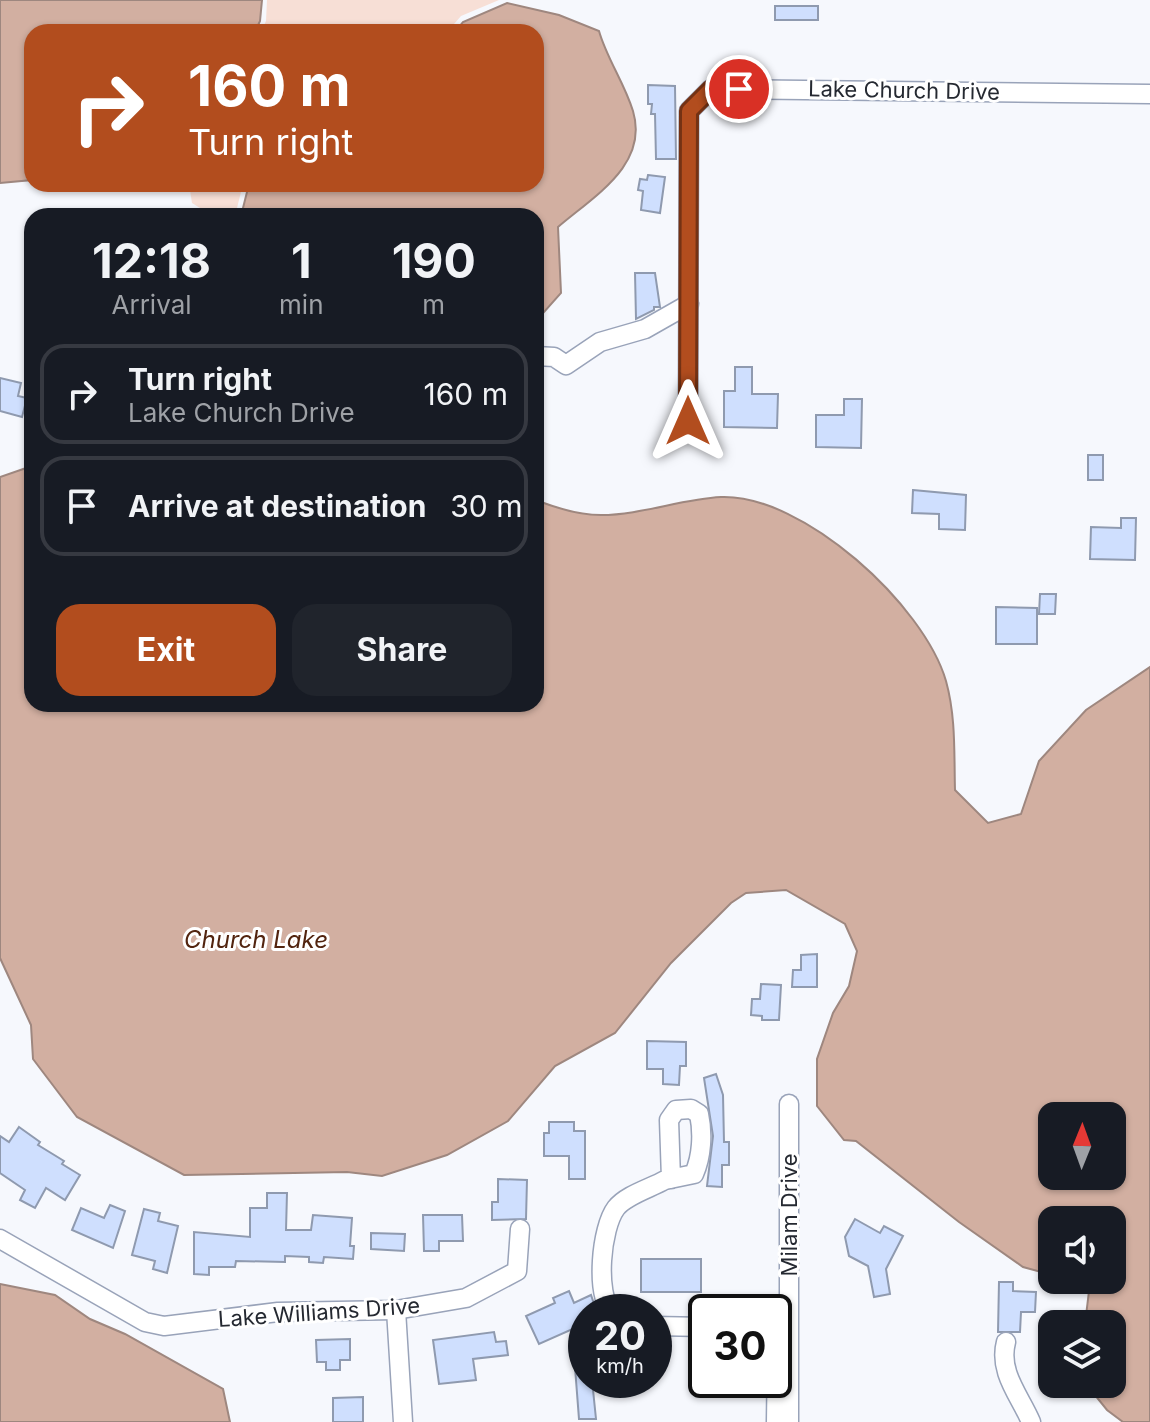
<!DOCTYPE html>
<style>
:root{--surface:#171b24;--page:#20242c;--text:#f1f3f6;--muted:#9ea1a6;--line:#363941;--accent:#b24d1e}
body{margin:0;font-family:Inter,sans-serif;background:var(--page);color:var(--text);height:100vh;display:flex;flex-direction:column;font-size:30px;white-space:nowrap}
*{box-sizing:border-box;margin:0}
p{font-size:26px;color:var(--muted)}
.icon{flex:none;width:44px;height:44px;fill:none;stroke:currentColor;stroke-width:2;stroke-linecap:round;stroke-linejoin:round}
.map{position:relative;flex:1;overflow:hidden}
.sheet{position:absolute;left:24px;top:208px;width:520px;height:504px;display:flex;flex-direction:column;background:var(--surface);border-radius:24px;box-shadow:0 2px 6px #0004}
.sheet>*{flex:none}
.hud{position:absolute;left:24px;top:24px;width:520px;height:168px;border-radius:24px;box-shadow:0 2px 6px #0004;background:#b24d1e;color:#fff;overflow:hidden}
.needle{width:52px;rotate:1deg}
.fabs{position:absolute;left:1038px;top:1102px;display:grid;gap:16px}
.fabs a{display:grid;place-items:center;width:88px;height:88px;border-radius:16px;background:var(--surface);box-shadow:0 2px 6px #0004;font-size:40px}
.speed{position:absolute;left:568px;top:1294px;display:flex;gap:16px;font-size:40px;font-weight:700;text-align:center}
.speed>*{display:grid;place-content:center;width:104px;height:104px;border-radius:50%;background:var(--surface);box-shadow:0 2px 6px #0004;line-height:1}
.speed small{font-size:20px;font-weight:400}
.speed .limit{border:4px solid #111;border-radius:12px;background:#fff;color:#111}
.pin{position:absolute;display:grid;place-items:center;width:68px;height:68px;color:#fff;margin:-34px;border:4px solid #fff;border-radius:50%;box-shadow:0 2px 8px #0007}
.me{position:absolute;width:88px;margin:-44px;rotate:0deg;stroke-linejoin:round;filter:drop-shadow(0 0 6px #0008)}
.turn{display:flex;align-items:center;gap:28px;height:168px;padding:0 32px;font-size:36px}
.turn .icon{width:104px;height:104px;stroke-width:2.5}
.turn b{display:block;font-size:56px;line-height:68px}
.eta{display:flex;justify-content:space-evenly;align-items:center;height:136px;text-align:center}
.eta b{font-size:48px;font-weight:700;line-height:56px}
.button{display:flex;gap:16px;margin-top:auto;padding:16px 32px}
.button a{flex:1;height:92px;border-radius:24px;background:var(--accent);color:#fff;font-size:32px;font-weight:700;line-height:92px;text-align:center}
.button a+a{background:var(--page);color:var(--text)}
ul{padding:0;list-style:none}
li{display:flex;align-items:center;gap:24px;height:100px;margin:0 16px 12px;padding:0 16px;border:4px solid var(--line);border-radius:24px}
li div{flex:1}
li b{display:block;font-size:30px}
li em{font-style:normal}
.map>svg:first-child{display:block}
.green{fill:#f7dfd6}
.water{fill:#d2afa1;stroke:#9e877f;stroke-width:2;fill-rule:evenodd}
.building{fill:#cfdffe;stroke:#8f9aaf;stroke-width:2}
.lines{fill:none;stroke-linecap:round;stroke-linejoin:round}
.minor-casing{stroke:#99a3b9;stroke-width:21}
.minor{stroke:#fff;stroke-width:18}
.route-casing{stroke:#743214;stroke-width:20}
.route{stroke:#b24d1e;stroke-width:14}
.labels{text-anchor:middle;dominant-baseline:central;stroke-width:6;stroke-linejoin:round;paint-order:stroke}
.street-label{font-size:22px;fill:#252931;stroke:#fff}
.water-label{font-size:24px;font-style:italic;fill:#52240f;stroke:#fff}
</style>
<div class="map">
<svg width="1150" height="1422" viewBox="0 0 1150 1422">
<rect width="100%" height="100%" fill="#f6f8fd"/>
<g class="green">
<path d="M267 0H499L461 16 447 32H261L266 21Z"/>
<path d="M189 184H243L235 216H213L192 203Z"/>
</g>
<g class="water">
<path d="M0 0H262L260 21 255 32H32V180L0 183Z"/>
<path d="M507 3 559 15 599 31C607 59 624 82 633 111 649 165 594 196 558 227L561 293 537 320 536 216H241L249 184H536V32H455L463 22Z"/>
<path d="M32 466V704H536V500C556 508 579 515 601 515 641 515 681 499 721 497 803 494 924 605 946 681 956 717 954 754 955 790L988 823 1021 814 1039 761 1086 710 1150 667V1422H1123L1107 1410 1086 1384H1112V1324H1085L1089 1291 1070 1280H1112V1220H1052V1275L1023 1267 959 1222 856 1141 844 1140 817 1106V1059L833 1013 849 986 857 951 845 924 786 890 746 893 731 903 671 963 615 1033 555 1066 508 1121 447 1155 382 1176 347 1172 184 1175 77 1117 33 1059 31 1025 0 958V477ZM1052 1116H1112V1176H1052Z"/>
<path d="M0 1284 55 1295 90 1319 125 1334 223 1389 230 1422H0Z"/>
</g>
<g class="building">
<rect x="775" y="6" width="43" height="14"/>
<path d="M648 85 675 86 676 159H656L655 114H651L652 104H648Z"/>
<path d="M648 175 665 177 660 213 641 210 643 191 638 190 640 179 647 180Z"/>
<path d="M635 273H655L660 307H654V310L636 319Z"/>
<path d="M735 367H752V394H778L777 428 724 427V391H735Z"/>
<path d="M0 378 21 383 18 396 27 398 22 417 0 411Z"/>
<path d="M844 399H862L861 448 816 447V415H844Z"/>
<rect x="1088" y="455" width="15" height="25"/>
<path d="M913 490 966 495 965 530 939 529V514L912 513Z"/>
<path d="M1121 518H1136L1135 560 1090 559 1091 527 1121 528Z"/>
<path d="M1040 594H1056L1055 614H1039Z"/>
<path d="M996 607 1037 608V644H996Z"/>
<path d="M817 954V987H792L793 970H801V955Z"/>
<path d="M761 984 781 985 779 1020H762V1016L751 1015 752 999H760Z"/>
<path d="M647 1041 686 1042V1066H680L679 1085 663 1084V1069H647Z"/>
<path d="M716 1074 723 1095 724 1142H729V1165H722V1187L707 1186 713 1136 704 1078Z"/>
<path d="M549 1122H574V1131H585V1179H569V1156H544V1133H549Z"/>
<path d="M19 1127 40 1142 38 1145 64 1161 62 1164 80 1175 65 1200 46 1188 35 1208 20 1200 25 1190 0 1173V1136L9 1142Z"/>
<path d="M498 1179 527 1180 526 1219 492 1220V1202H498Z"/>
<path d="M267 1193H287L286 1230H311L313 1215 352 1218 350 1246H354L353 1259 324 1257 323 1263 309 1262V1257L285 1256V1262L236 1261 235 1267H209V1275L194 1274V1232L250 1237V1208H267Z"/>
<path d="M110 1205 125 1211 113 1248 72 1230 81 1208 104 1218Z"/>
<path d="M144 1209 160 1213 158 1221 178 1226 167 1273 153 1269 155 1261 132 1255Z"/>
<path d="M423 1215H462L463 1241H439V1251H424Z"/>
<path d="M855 1219 880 1233 884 1226 903 1236 886 1269 890 1294 874 1297 868 1266 849 1256 845 1237Z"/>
<path d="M371 1233 405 1234 404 1251 371 1249Z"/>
<rect x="641" y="1259" width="60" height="33"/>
<path d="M999 1282H1013V1291L1036 1292 1035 1312H1021L1020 1332H998Z"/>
<path d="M569 1291 574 1303 591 1295 595 1307 580 1315 584 1324 539 1344 526 1316 555 1303 553 1298Z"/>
<path d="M494 1332 496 1342 506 1341 508 1355 473 1359 476 1380 439 1384 433 1340Z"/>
<path d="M350 1339V1360H340V1370H326V1362H317L316 1340Z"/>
<path d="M575 1367H586V1380H592L596 1419H579Z"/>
<path d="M363 1397V1422H333V1398Z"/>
</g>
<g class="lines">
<defs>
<g id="minor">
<path d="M536 356 554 357 566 365 600 342 645 329 689 304"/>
<path d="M688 421 689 111 711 89 1150 94"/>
<path d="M789 1104V1422"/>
<path d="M0 1239 145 1322 164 1326 278 1312 396 1310 466 1298 517 1271 520 1229"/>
<path d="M396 1310 403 1422"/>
<path d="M612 1312C595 1294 601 1228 616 1208 626 1195 651 1188 665 1180 675 1178 684 1176 694 1174 702 1156 703 1133 699 1114L691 1109 676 1110 669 1120 671 1179"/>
<path d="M654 1326 706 1327"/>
<path d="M774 1341 777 1350 776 1422"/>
<path d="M1006 1342C998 1372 1020 1396 1031 1422"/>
</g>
</defs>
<use href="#minor" class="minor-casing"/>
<use href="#minor" class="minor"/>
</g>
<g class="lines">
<defs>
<path id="route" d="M688 421 689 111 711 89H739"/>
</defs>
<use href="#route" class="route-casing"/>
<use href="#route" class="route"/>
</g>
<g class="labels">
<g class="street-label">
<text transform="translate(904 90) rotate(1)">Lake Church Drive</text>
<text transform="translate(789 1215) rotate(-90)">Milam Drive</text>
<text transform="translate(319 1312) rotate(-4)">Lake Williams Drive</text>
</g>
<g class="water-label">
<text x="256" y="939">Church Lake</text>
</g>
</g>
</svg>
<div class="fabs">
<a><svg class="needle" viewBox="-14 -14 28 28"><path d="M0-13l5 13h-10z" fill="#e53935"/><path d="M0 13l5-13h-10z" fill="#9ea1a6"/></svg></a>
<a><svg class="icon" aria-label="sound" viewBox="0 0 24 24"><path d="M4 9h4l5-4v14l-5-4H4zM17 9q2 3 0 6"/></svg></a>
<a><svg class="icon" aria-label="layers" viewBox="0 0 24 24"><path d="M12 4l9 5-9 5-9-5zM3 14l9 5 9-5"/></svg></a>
</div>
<div class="speed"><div>20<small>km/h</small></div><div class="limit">30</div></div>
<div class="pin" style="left:739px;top:89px;background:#d93025"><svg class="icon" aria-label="arrive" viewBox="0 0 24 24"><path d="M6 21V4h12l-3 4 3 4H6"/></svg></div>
<svg class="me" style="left:688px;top:421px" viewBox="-20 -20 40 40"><path d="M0-17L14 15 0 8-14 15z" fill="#b24d1e" stroke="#fff" stroke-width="4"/></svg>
<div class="hud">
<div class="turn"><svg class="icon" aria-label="right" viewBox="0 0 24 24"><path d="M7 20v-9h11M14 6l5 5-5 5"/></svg><div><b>160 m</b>Turn right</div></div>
</div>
<section class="sheet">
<div class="eta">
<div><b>12:18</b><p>Arrival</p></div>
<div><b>1</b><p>min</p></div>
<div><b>190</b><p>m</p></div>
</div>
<ul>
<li><svg class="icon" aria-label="right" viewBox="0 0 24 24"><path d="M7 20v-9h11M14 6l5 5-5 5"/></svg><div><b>Turn right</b><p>Lake Church Drive</p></div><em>160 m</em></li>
<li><svg class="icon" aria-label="arrive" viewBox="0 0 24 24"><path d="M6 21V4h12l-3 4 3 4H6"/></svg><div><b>Arrive at destination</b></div><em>30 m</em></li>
</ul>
<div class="button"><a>Exit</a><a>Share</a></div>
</section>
</div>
